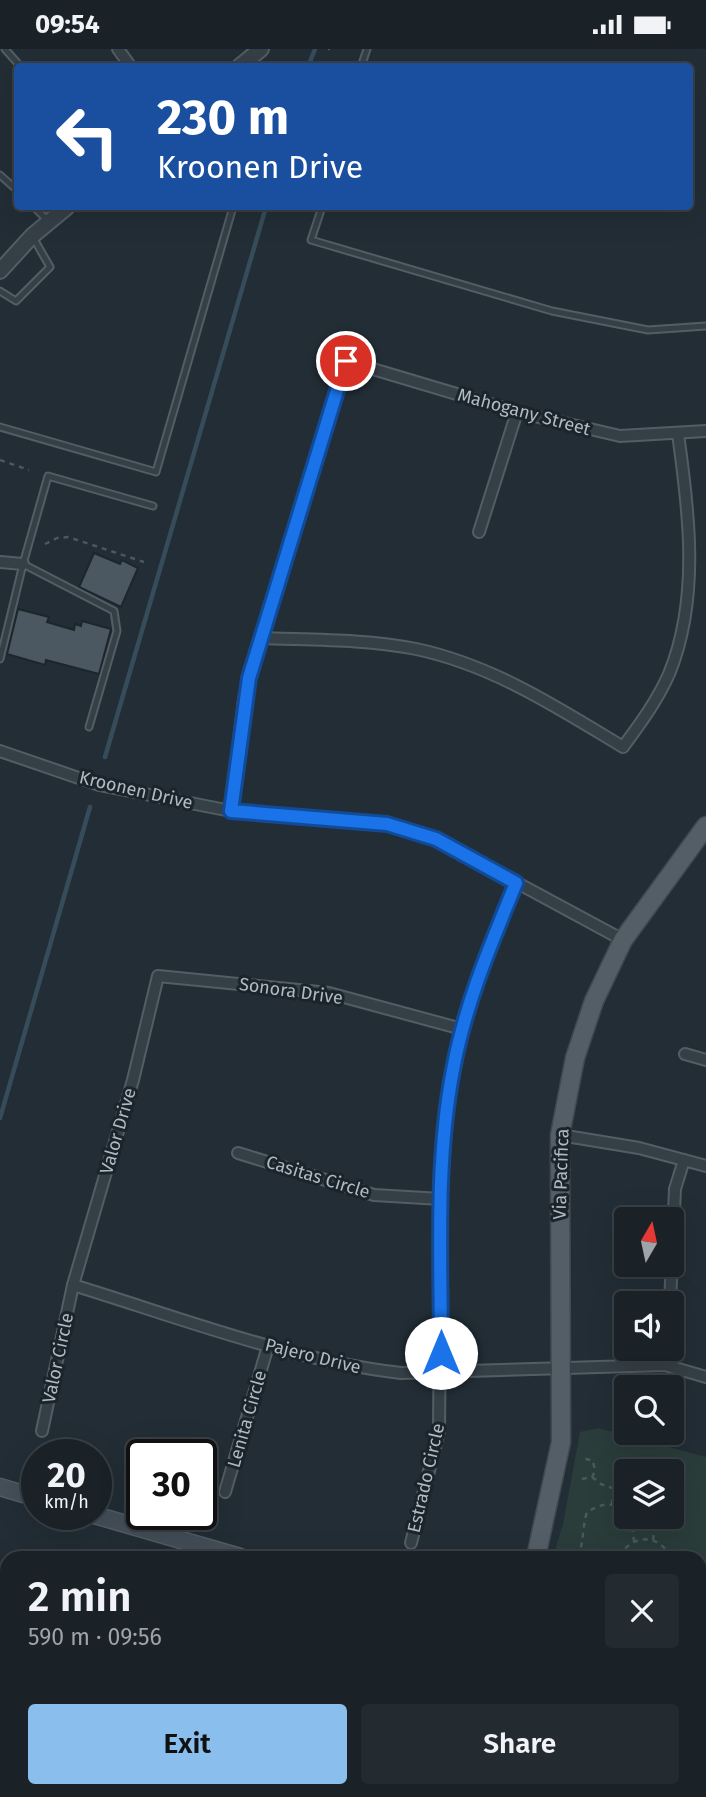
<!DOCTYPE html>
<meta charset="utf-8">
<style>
:root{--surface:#1a2228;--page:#232a30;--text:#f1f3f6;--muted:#9fa4a8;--line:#383f45;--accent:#8abfed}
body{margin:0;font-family:"Fira Sans",sans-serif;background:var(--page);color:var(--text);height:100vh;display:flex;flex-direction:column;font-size:26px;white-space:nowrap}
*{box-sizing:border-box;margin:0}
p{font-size:23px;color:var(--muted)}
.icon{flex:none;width:38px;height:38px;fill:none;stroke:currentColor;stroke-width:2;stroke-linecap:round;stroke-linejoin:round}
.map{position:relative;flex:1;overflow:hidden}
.sheet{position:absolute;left:0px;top:1502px;width:707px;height:247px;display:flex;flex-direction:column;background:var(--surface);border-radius:21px 21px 0 0;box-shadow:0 7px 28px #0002,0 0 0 2px var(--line)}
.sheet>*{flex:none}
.guide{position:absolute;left:14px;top:14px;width:679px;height:147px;border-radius:7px;box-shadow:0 7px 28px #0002,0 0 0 2px var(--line);background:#1a4fa0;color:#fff;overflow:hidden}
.needle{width:46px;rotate:9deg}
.fabs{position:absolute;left:614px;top:1158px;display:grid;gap:14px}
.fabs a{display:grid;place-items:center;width:70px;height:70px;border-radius:7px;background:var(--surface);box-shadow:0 7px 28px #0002,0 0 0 2px var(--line);font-size:35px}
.speed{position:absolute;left:21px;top:1390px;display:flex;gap:14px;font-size:35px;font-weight:700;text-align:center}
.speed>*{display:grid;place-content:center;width:91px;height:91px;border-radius:50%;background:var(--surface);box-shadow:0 7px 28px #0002,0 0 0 2px var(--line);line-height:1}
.speed small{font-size:18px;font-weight:400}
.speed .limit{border:4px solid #111;border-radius:10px;background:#fff;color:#111}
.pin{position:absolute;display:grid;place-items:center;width:60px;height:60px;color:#fff;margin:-30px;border:4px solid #fff;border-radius:50%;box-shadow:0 2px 7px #0007}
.me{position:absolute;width:77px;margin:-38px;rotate:0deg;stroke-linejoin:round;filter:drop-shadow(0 0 5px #0008)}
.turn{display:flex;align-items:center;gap:24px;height:147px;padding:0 28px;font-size:32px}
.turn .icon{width:91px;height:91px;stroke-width:2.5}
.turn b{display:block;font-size:49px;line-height:60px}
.round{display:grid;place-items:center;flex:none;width:74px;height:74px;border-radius:7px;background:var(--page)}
.headline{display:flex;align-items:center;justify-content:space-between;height:119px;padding:0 28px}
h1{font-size:42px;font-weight:600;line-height:52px}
.button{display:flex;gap:14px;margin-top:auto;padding:14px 28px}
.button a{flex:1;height:80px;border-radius:7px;background:var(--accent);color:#111;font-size:28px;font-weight:600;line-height:80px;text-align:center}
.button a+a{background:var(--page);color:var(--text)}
.status{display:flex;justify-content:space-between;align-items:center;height:49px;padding:0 35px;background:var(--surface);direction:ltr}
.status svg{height:19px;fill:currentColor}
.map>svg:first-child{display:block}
.green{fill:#2a3d3a;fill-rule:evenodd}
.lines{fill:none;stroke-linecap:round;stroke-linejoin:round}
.stream{stroke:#374c5b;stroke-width:4.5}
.building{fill:#4b5861;stroke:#1d262d;stroke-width:2}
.service-casing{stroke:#535d64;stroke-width:9}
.minor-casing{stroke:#535d64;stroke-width:14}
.tertiary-casing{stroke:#535d64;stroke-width:18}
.secondary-casing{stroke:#535d64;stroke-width:19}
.primary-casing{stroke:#3f4850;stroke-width:21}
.path{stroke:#485a5a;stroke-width:2.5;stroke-dasharray:5 5;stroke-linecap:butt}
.service{stroke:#353f46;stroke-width:5}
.minor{stroke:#353f46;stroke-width:10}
.tertiary{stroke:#353f46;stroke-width:14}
.secondary{stroke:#444f59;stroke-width:16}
.primary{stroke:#535e66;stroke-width:18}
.route-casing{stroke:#114b97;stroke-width:18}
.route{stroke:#1a73e8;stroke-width:12}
.labels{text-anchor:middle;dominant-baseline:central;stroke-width:6;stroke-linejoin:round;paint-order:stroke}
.street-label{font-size:18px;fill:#b0bac3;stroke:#1b242b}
</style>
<div class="status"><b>09:54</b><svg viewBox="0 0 49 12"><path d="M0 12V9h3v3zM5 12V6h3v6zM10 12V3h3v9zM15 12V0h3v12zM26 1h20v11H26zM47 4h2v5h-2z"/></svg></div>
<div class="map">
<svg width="706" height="1748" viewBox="0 0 706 1748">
<rect width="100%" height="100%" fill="#222d35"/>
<path class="green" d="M598 1379 706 1408V1619L700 1617V1508H553L563 1475 580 1383ZM626 1423H672V1468H626Z"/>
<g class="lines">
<g class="stream">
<path d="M308 18 315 0"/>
<path d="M105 708 266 158"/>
<path d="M0 1069 90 758"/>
</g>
</g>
<g class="building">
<path d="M94 504 120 515 122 511 138 519 121 558 79 538Z"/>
<path d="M18 560 49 568 47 573 74 581 75 575 81 577 82 572 111 580 99 625 46 611 45 616 7 605Z"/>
</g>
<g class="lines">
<defs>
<g id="service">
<path d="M5 0 21 18"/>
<path d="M361 18 367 0"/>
<path d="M0 126 18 142"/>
<path d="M34 158 49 173"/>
<path d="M322 158 311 191 552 262 648 281 706 277"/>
<path d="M0 242 16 252 50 218 34 190"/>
<path d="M0 378 156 423 233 158"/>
<path d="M23 515 114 562 117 582 89 678"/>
<path d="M0 610 23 515 48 427 153 457"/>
</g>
<g id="minor">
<path d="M118 0 131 18"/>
<path d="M479 483 517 363"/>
<path d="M0 513 23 515"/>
<path d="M261 589C312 591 365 590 416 600 492 616 557 658 623 698 640 675 657 652 669 625 700 550 689 462 678 385"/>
<path d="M0 702 99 736 231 762 387 775 436 790 623 891"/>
<path d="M231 762 244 650 254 609 346 312 517 363 620 387 706 382"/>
<path d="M685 1005 706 1011"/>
<path d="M560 1086 639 1099 706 1117"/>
<path d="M238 1104 374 1146 441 1150"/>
<path d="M73 1236C181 1269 289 1311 401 1324L665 1316 706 1328"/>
<path d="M670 1255 675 1140 684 1111"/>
<path d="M665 1316 666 1300"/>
<path d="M42 1382 73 1236 133 1031 158 927 329 944 462 980"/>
<path d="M225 1443 268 1297"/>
<path d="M411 1494 439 1382 441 1150 448 1049 462 980 479 925 516 834"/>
<path d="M0 1729 7 1708"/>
<path d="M489 1741 490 1748"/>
<path d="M175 1748 178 1741"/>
</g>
<g id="tertiary">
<path d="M239 18 261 0"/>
<path d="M0 222 32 187 67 158"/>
</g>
<g id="secondary">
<path d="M0 1438 37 1449"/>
<path d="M91 1465 240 1508"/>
</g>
<g id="primary">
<path d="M536 1508 561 1393 560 1086 575 1009 594 952 623 891 706 777"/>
<path d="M700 1644 706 1646"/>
</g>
</defs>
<use href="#service" class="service-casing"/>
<use href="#minor" class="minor-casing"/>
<use href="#tertiary" class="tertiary-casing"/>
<use href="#secondary" class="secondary-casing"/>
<use href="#primary" class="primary-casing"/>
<g class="path">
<path d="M328 0H330"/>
<path d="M0 411 29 421"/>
<path d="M45 495 57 489 68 488 144 513"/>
<path d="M592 1428 601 1435 626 1444"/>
<path d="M582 1430 592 1428 595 1422 593 1412 583 1409"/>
<path d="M612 1455 614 1441"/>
<path d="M672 1466 680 1468"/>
<path d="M631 1468 634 1492"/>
<path d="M653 1491 656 1468"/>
<path d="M578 1508C584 1493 582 1479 587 1463 601 1455 613 1451 626 1463"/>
<path d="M620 1508C630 1485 660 1484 670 1508"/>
<path d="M700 1535 706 1528"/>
<path d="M700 1543 706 1547"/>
<path d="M700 1558 706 1567"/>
<path d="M700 1600 706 1590"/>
</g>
<use href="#service" class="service"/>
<use href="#minor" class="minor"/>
<use href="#tertiary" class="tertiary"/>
<use href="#secondary" class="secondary"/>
<use href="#primary" class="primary"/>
</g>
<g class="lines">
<defs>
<path id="route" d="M346 312 249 629 231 762 387 775 436 790 516 834C491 895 465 955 453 1021 435 1114 441 1210 441 1304"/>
</defs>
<use href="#route" class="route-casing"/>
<use href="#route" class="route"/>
</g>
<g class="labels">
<g class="street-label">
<text transform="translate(524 363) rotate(15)">Mahogany Street</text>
<text transform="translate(136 741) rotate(13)">Kroonen Drive</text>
<text transform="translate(291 942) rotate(8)">Sonora Drive</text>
<text transform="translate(118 1082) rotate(-74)">Valor Drive</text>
<text transform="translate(561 1125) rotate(-88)">Via Pacifica</text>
<text transform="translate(318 1128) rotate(17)">Casitas Circle</text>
<text transform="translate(313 1307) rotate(14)">Pajero Drive</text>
<text transform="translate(58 1309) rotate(-78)">Valor Circle</text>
<text transform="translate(247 1370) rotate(-74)">Lenita Circle</text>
<text transform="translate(426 1429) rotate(-77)">Estrado Circle</text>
</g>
</g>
</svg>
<div class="fabs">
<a><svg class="needle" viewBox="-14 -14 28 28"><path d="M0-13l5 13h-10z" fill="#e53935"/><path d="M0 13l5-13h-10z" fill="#9fa4a8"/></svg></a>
<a><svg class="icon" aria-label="sound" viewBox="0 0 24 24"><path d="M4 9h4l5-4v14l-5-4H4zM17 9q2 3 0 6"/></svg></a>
<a><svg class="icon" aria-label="search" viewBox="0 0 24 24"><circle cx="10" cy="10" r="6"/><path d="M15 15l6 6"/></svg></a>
<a><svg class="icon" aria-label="layers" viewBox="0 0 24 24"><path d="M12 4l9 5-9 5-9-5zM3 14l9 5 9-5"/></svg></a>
</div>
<div class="speed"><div>20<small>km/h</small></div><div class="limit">30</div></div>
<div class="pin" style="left:346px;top:312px;background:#d93025"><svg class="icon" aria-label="arrive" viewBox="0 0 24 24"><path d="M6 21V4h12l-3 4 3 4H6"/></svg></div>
<svg class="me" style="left:441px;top:1304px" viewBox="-20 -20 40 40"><circle r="19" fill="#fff"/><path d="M0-13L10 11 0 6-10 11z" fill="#1a73e8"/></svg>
<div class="guide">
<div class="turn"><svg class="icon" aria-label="left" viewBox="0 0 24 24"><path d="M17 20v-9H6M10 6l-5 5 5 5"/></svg><div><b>230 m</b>Kroonen Drive</div></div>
</div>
<section class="sheet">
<div class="headline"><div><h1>2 min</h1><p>590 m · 09:56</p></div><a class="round"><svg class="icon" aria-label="close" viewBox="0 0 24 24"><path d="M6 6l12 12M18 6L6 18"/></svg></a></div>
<div class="button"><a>Exit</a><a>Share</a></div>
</section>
</div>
